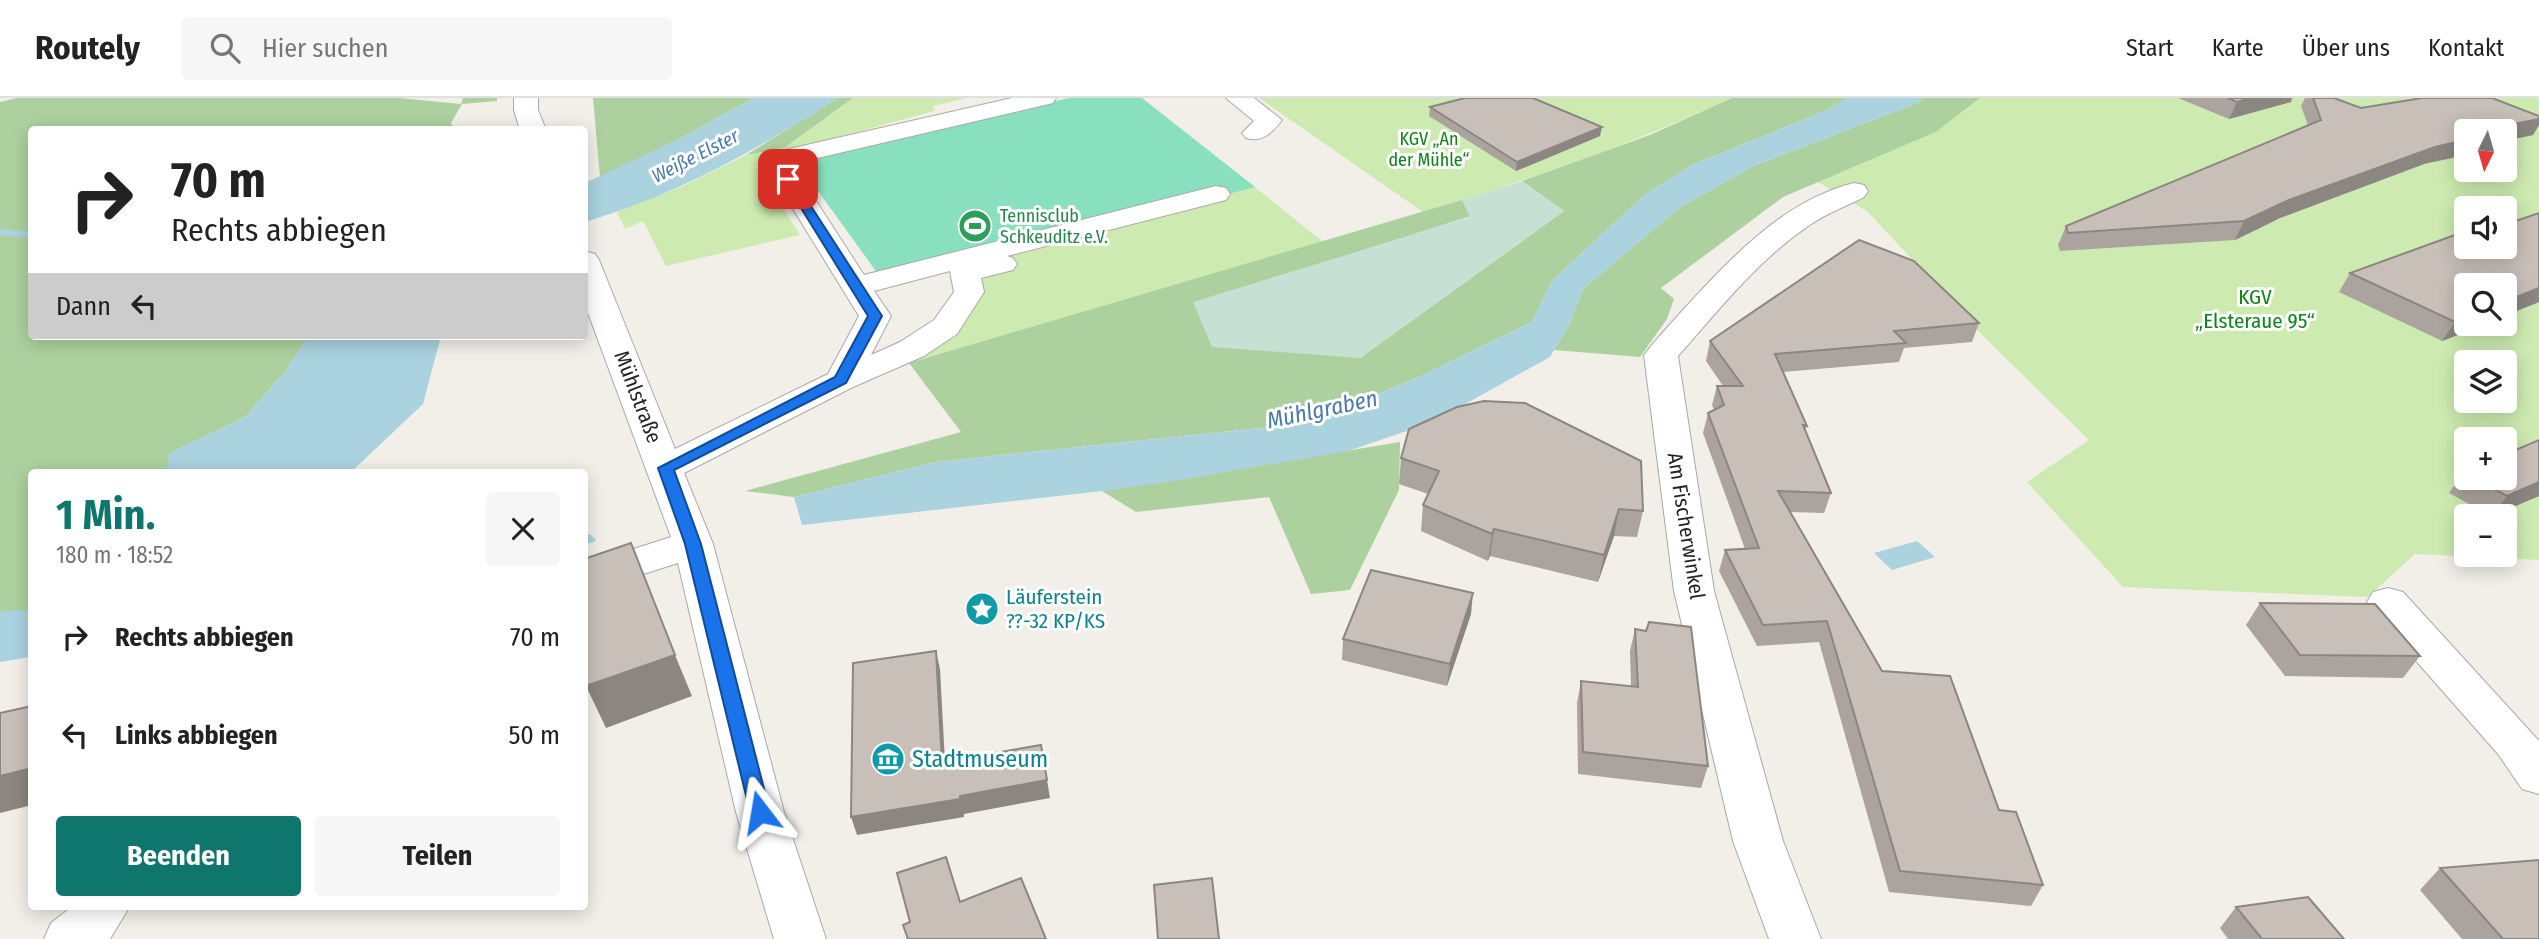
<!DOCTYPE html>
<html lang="de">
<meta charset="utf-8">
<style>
:root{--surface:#fff;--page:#f6f6f6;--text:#222;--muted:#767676;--line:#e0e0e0;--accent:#0f766e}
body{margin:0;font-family:"Fira Sans Condensed",sans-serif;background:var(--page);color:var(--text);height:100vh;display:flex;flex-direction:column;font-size:26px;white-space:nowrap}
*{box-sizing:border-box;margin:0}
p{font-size:23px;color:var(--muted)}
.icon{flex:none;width:38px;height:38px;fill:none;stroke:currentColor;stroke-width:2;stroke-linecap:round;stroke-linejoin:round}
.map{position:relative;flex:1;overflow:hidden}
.side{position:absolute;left:28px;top:371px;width:560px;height:441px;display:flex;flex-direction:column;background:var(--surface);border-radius:7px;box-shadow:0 4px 18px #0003}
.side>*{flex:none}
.hud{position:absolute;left:28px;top:28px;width:560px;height:214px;border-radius:7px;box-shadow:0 4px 18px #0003;background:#fff;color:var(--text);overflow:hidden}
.needle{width:46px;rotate:185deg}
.tools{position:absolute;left:2454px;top:21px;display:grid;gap:14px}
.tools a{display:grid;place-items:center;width:63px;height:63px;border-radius:7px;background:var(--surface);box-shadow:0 4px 18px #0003;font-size:35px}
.pin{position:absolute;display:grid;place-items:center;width:60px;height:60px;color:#fff;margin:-30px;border-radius:14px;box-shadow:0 4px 10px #0006}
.me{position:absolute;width:77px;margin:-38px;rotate:346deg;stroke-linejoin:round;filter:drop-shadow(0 0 5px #0008)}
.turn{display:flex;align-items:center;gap:24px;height:147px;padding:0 28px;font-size:32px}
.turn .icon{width:91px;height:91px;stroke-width:2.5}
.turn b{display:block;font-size:49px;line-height:60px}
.then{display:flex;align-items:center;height:66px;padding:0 28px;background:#0003;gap:14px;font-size:26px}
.round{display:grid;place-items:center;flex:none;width:74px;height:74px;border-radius:7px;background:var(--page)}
.summary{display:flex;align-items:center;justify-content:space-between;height:119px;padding:0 28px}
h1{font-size:42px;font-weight:700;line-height:52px;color:var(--accent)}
.cta{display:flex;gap:14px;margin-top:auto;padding:14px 28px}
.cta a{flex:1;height:80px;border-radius:7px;background:var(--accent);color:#fff;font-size:28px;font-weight:700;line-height:80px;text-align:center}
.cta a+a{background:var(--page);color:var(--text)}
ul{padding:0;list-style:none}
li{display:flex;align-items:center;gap:21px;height:98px;padding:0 28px}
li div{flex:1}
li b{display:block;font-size:26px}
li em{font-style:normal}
header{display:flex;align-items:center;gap:42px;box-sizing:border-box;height:98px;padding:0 35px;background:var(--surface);border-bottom:2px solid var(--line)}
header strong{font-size:33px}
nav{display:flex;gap:38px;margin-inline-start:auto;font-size:24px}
.search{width:490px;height:63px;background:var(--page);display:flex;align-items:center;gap:18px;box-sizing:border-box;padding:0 24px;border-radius:7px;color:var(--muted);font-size:26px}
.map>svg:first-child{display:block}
.grass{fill:#cdebb0;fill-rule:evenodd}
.forest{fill:#add19e}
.wetland{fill:#c6e0d4}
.pitch{fill:#88e0be}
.water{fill:#aad3df}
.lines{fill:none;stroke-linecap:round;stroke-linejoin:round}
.stream{fill:#aad3df;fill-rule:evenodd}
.minor-casing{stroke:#a9a9a9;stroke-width:2}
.minor{fill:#fff;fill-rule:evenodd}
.wall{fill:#aba49e}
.shaded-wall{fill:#8b8681}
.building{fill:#c7bfb8;stroke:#8b8681;stroke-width:2}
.route{fill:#1a73e8;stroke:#114b97;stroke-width:2}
.labels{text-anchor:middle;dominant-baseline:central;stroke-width:6;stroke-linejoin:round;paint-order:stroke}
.far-park-label{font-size:18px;fill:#0c8416;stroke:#fff}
.far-leisure-label{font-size:18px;fill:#27864d;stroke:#fff;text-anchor:start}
.far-water-label{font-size:19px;font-style:italic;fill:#4a7aab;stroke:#fff}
.park-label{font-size:21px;fill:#0c8416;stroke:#fff}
.street-label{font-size:21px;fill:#222;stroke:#fff}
.culture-label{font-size:21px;fill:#0d838f;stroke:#fff;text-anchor:start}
.water-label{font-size:23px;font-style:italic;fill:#4a7aab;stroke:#fff}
.near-culture-label{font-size:24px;fill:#0d838f;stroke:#fff;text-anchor:start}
</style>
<header>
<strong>Routely</strong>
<div class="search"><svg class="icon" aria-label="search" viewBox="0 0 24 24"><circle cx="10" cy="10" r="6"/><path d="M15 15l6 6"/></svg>Hier suchen</div>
<nav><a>Start</a><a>Karte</a><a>Über uns</a><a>Kontakt</a></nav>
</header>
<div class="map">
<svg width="2539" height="841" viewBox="0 0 2539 841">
<rect width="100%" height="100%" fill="#f2efe9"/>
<g class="grass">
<path d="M853 0H967L933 8 934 13 776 56 756 68 800 137 666 168 643 123 625 131 617 114 683 88 746 57 784 50Z"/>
<path d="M1259 0H1732C1632 46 1529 82 1423 114Z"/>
<path d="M1980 0H2539V462L2415 456 2368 499 2123 489 2027 384 2089 342 1987 242 1868 114 1818 84 1936 34ZM2466 33H2504V72H2466ZM2466 110H2504V149H2466ZM2466 187H2504V226H2466ZM2466 264H2504V303H2466ZM2466 341H2504V380H2466ZM2466 418H2504V457H2466Z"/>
<path d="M1255 89 1323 144 909 265 933 248 953 229 958 168Z"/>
</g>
<g class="forest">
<path d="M17 0H399L461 6 463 0H497V3L462 6 451 25 454 31 32 32V238H309L284 275 245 319 170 355 167 374H32L31 513 0 514V4Z"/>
<path d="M593 0H754L675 43 600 79Z"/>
<path d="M838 0H853L784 50 746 57Z"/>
<path d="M1732 0H1848L1827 12 1692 67 1643 98 1552 183 1532 224 1421 278 1354 306 1278 328 936 364 794 399 745 393 961 334 909 265 1462 102 1471 118 1292 175 1360 260 1564 113 1522 83 1650 37Z"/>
<path d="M1923 0H1980L1936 34 1783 99 1661 190 1674 201 1667 221 1640 259 1554 252 1570 225 1583 191 1679 110 1753 68 1917 5Z"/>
<path d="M1400 344 1399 392 1350 492 1311 496 1269 399 1136 414 1102 393Z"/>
</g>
<path class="wetland" d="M1522 83 1564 113 1360 260 1212 249 1193 204 1470 119 1462 102Z"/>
<path class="pitch" d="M1069 0H1142L1255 89 886 187 797 64 805 58Z"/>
<g class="water">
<path d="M754 0H838C756 52 679 96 585 124V85L675 43Z"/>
<path d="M1848 0H1923L1917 5 1753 68 1679 110 1583 191 1570 225 1550 259 1433 324 1348 353 1180 382 1102 393 802 427 794 399 936 364 1278 328 1354 306 1421 278 1532 224 1552 183 1643 98 1692 67 1827 12Z"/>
<path d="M309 238H441L423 306 351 374H167L170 355 245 319 284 275Z"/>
<path d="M1917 443 1935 459 1892 472 1874 455Z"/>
<path d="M16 512 31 513V559L0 564V514Z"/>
</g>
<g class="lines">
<g class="stream">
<path d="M0 131 32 134V140L0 137Z"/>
<path d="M589 436 596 441 594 444 584 447V437Z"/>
</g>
<defs>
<g id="minor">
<path d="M514 0H538V12L546 32H520L514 12Z"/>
<path d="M1012 0H1056L1053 5 792 66 864 177 1216 88 1226 90 1230 96 1226 102 1007 158 1013 160 1017 166 1013 172 981 180 984 194 957 236 924 258 853 289 684 375 713 446 784 714 826 841H774L736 714 678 465 584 495V467L671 439 584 204V153L595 156 599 162 675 351 828 276 859 218 763 62 767 56ZM950 173 954 194 934 222 900 244 871 257 891 218 874 193Z"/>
<path d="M1226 0H1254L1282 22C1272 35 1262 45 1246 40L1242 35 1254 23Z"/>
<path d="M1854 85 1864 87 1868 93 1864 99C1845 109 1824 116 1807 129 1756 164 1718 213 1678 258L1714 493 1783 743 1821 841H1769L1733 743 1674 493 1644 257C1656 241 1670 227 1683 212 1730 161 1784 102 1854 85Z"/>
<path d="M2388 490 2403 494 2539 643V696L2522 691 2498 656 2373 514 2367 504 2373 494Z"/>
<path d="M73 808H130L110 841H44L51 825Z"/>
</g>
</defs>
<use href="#minor" class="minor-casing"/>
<use href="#minor" class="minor"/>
</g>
<g class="wall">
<path d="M2178 0H2292L2291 4 2229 21Z"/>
<path d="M2305 0H2334L2361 10 2539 18V27L2533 37 2504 43V33L2424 66 2280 120 2235 142 2060 153 2058 147 2066 128 2308 27 2301 8Z"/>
<path d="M1430 9 1600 38 1516 73 1429 18Z"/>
<path d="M2539 115V204L2504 218 2466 226H2486L2442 243 2339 194 2350 175 2466 149Z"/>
<path d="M1979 225 1972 244 1904 250 1899 264 1783 274 1807 328 1805 333 1831 395 1824 415 1790 414 1882 573 1999 712 2043 787 2031 808 1889 794 1819 544 1757 548 1719 473 1725 452 1745 451 1703 335 1708 315 1714 312 1712 307 1717 288H1723L1706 263 1710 243Z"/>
<path d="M1401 360 1643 413 1637 439 1614 438 1598 484 1490 458 1488 463 1421 433 1423 407 1428 396 1399 386Z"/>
<path d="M2466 373V380H2504L2539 398 2491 418 2449 395 2464 374Z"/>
<path d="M2260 505 2420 558 2403 580 2285 578 2246 527Z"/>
<path d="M1471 516 1447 588 1342 562 1343 541Z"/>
<path d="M1635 531 1708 668 1701 690 1578 676 1577 605 1581 583 1631 588 1630 553Z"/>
<path d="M2440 770 2539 841H2462L2420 792Z"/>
<path d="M2236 809 2344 841H2228L2220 830Z"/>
</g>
<g class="shaded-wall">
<path d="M2250 0H2292L2291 4 2229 21 2237 4Z"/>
<path d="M2539 21V27L2533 37 2504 43V33H2491L2493 30Z"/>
<path d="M1602 29 1600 38 1516 73 1517 64Z"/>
<path d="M2466 42V57L2424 66 2280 120 2235 142 2244 123 2289 102 2435 49Z"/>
<path d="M2539 190V204L2504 218V204Z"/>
<path d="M2466 219V226H2486L2442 243 2455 224Z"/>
<path d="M2539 384V398L2492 418 2507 398Z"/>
<path d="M1619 411 1614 438 1598 484 1604 457Z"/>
<path d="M1494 431 1490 458 1488 463 1492 436Z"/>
<path d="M1473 495 1471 516 1447 588 1450 566Z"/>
<path d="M936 553 940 571 946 683 942 664Z"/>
<path d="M675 557 692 598 606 630 586 588Z"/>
<path d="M32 670V707L0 715V678Z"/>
<path d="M1047 682 1050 700 964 716V719L857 737 851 719Z"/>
</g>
<g class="building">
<path d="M1465 0H1533L1602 29 1517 64 1430 9Z"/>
<path d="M2228 0H2250L2237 4Z"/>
<path d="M2313 0H2334L2361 10 2422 0H2492L2539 18V21L2493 30 2502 33H2466V42L2435 49 2289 102 2244 123 2068 135 2066 128 2321 22Z"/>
<path d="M2539 115V190L2504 204V187H2466V219L2455 224 2350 175 2466 133V149H2504V127Z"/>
<path d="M1859 142 1914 163 1979 225 1894 233 1906 245 1775 256 1807 328 1803 327 1831 395 1778 393 1882 573 1950 578 1999 712 2016 714 2043 787 1900 773 1827 523 1763 527 1725 452 1759 450 1708 315 1724 307 1717 288H1743L1710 243Z"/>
<path d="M1484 303 1525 305 1641 363 1643 413 1619 411 1604 457 1494 431 1492 436 1423 407 1439 373 1401 360 1409 331 1457 309Z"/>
<path d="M2539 342V384L2507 398 2475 380H2504V357Z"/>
<path d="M631 445 675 557 586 588 584 582V461Z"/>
<path d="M1371 472 1473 495 1450 566 1343 541Z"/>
<path d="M2260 505 2375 506 2420 558 2300 557Z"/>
<path d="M1649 524 1691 529 1708 668 1583 654 1581 583 1638 589 1635 531 1646 533Z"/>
<path d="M936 553 942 664 1041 647 1047 682 960 698V701L851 719 853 565Z"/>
<path d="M32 608V670L0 678V615Z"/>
<path d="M946 759 960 804 1021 780 1046 841H908L903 827 910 824 897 775Z"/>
<path d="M2539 762V841H2503L2440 770Z"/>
<path d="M1212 780 1219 841H1158L1154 787Z"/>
<path d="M2308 799 2344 841H2262L2236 809Z"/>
</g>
<path class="route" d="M784 79H792L882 218 846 285 674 372 701 446 770 714 767 720 760 722 753 720 750 714 685 446 658 370 835 279 868 218 783 81Z"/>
<defs>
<symbol id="stadium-disc" viewBox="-11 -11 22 22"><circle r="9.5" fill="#2e9e5b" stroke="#fff"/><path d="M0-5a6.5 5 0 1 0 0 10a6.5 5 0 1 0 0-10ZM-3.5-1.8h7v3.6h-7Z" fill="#fff"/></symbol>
<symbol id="sight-disc" viewBox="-11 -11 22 22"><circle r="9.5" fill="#0f9aa8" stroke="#fff"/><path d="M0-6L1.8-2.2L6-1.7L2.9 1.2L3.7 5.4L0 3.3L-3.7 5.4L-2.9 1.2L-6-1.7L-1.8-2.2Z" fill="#fff"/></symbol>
<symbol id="museum-disc" viewBox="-11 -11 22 22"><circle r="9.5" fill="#0f9aa8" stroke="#fff"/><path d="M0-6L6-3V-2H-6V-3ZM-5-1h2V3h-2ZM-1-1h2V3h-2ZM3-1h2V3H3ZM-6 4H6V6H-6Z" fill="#fff"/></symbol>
</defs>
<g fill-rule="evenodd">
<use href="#stadium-disc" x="956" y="109" width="38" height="38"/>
<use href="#sight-disc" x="963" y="492" width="38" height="38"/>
<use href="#museum-disc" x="869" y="642" width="38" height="38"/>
</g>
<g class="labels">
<g class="far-park-label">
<text x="1429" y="41">KGV „An<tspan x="1429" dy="21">der Mühle“</tspan></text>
</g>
<g class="far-leisure-label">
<text x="1000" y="118">Tennisclub<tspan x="1000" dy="21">Schkeuditz e.V.</tspan></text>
</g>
<g class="far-water-label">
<text transform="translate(695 58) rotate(-27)">Weiße Elster</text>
</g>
<g class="park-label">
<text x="2255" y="199">KGV<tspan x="2255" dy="24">„Elsteraue 95“</tspan></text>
</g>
<g class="street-label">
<text transform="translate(638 299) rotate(69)">Mühlstraße</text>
<text transform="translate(1686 428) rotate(81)">Am Fischerwinkel</text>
</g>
<g class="culture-label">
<text x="1006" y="499">Läuferstein<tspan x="1006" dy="24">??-32 KP/KS</tspan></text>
</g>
<g class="water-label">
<text transform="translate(1322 311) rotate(-12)">Mühlgraben</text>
</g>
<g class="near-culture-label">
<text x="912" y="661">Stadtmuseum</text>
</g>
</g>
</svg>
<div class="tools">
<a><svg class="needle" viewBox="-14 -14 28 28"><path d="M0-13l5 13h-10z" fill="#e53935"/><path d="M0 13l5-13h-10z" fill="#767676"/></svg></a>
<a><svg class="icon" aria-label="sound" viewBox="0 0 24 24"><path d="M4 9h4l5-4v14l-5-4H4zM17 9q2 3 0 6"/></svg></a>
<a><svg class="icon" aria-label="search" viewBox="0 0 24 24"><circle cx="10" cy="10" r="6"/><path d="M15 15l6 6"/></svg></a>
<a><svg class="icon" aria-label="layers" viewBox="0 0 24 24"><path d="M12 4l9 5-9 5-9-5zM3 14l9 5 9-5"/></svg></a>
<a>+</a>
<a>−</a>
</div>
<div class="pin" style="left:788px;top:81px;background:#d93025"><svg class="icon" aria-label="arrive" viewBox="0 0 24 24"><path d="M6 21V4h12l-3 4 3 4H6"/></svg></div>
<svg class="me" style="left:760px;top:714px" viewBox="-20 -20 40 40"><path d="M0-17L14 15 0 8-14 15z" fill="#1a73e8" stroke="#fff" stroke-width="4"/></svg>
<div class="hud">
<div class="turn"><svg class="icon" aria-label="right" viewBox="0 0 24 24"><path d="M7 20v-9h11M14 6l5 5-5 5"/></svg><div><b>70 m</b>Rechts abbiegen</div></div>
<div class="then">Dann<svg class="icon" aria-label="left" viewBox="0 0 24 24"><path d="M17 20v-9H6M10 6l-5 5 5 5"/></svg></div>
</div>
<section class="side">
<div class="summary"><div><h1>1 Min.</h1><p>180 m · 18:52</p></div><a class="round"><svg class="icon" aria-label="close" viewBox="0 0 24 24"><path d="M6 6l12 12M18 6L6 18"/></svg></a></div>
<ul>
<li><svg class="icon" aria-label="right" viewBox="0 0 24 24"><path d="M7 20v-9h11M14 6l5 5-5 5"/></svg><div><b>Rechts abbiegen</b></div><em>70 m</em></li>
<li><svg class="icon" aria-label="left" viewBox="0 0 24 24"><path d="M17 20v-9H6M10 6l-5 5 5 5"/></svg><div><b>Links abbiegen</b></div><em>50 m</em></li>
</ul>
<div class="cta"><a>Beenden</a><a>Teilen</a></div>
</section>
</div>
